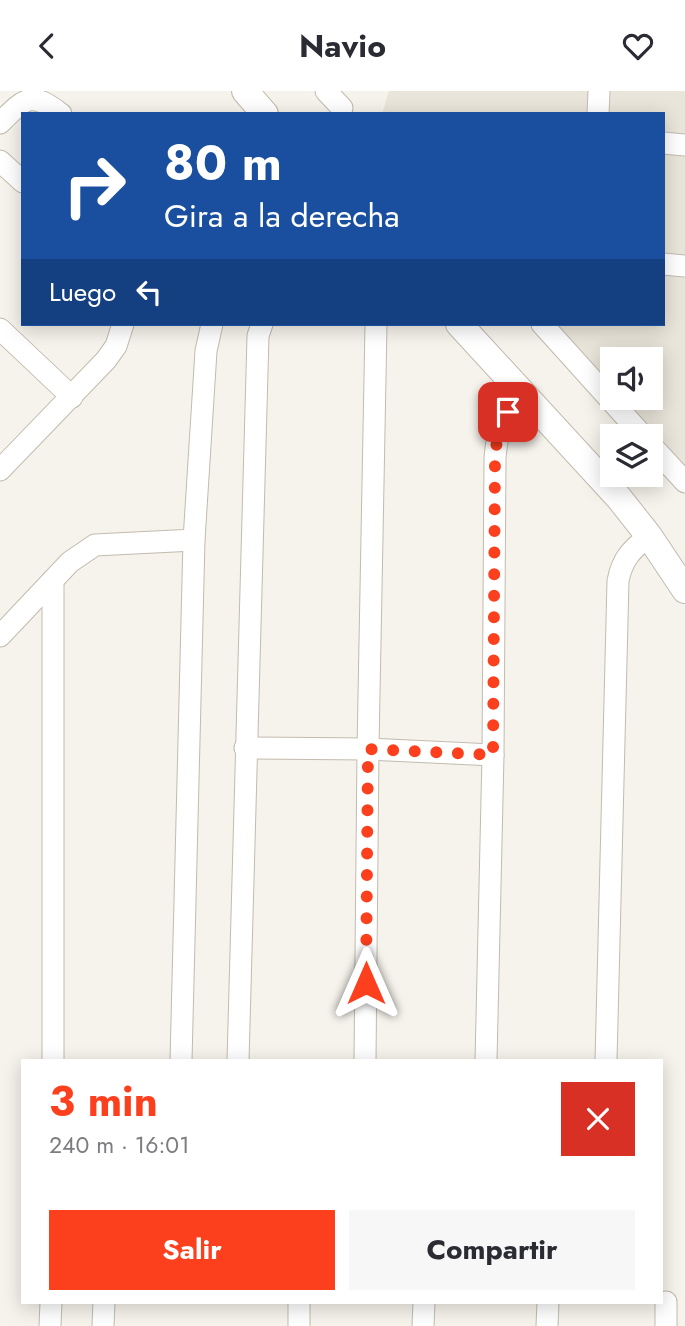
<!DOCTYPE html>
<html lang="es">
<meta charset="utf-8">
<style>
:root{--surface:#fff;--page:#f7f7f7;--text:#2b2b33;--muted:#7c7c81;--accent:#fc3f1d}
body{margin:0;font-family:Jost,sans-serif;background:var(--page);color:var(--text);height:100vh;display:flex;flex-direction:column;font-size:26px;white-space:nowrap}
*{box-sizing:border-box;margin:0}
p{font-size:23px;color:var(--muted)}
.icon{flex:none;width:38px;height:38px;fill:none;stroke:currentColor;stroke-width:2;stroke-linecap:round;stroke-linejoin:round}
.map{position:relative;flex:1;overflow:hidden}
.drawer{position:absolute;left:21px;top:968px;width:642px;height:245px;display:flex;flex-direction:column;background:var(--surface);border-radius:0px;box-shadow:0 4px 18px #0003}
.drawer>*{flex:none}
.top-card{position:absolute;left:21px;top:21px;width:644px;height:214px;border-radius:0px;box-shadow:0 4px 18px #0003;background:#1a4fa0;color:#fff;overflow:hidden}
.tools{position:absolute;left:600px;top:256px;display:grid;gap:14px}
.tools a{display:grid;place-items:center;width:63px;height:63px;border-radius:0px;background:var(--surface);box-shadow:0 4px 18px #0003;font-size:35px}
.pin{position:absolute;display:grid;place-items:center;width:60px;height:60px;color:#fff;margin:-30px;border-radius:14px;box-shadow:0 4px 10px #0006}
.me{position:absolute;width:77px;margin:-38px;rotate:0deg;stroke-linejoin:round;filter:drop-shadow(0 0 5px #0008)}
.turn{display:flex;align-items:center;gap:24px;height:147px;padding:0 28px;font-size:32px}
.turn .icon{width:91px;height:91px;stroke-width:2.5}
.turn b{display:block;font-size:49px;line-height:60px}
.then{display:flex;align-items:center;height:66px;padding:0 28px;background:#0003;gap:14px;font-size:26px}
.round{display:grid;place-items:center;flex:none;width:74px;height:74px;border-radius:0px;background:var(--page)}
.overview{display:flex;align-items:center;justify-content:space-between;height:119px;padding:0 28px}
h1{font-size:42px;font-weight:700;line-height:52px;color:var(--accent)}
.action{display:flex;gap:14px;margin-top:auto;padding:14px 28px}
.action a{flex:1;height:80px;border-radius:0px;background:var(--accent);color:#fff;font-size:28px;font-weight:700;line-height:80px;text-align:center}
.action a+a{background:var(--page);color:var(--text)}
header{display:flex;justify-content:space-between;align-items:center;height:91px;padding:0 28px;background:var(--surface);font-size:32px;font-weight:700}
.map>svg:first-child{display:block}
.residential{fill:#eae5da}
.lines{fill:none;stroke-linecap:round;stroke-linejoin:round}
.minor-casing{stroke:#c2bbae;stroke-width:23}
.tertiary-casing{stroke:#c2bbae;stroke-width:28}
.minor{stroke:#fff;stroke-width:21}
.tertiary{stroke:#fff;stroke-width:26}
.route{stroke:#fc3f1d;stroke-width:12;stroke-dasharray:0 21.6}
</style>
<header><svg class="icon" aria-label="back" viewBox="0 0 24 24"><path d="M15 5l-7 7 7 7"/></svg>Navio<svg class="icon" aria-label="heart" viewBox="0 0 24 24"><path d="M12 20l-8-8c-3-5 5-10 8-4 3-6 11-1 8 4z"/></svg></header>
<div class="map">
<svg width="685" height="1235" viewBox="0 0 685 1235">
<rect width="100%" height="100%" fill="#f6f3ec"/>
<path class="residential" d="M389 0H685V376L621 306H651V268H612V297L554 233H663V23H382Z"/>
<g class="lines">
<defs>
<g id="minor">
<path d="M326 0 342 17"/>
<path d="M598 23 599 0"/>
<path d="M0 32C26 6 31 0 61 23"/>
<path d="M663 52 685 54"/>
<path d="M0 70 23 91"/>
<path d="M663 173 685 175"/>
<path d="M542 233 643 345"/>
<path d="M0 238 72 306"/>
<path d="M651 354 685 391"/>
<path d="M0 379 106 269 116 255 123 233"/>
<path d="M0 545 70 471 95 454 194 449 206 260 212 233"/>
<path d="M245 657 368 658 493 664"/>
<path d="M53 970V489"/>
<path d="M181 970 194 449"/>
<path d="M238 970 258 245 262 233"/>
<path d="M365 970 368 658 376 233"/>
<path d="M486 970 493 664 495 367C498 335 501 326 526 307"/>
<path d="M606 970 618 490C622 468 632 458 649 445"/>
<path d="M50 1235 51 1211"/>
<path d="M103 1235 104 1211"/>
<path d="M299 1235V1211"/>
<path d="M423 1235 424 1211"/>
<path d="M547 1235 548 1211"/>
<path d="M666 1235V1211"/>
</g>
<g id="tertiary">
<path d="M245 0 265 23"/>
<path d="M459 233 619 407 649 445 685 499"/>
</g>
</defs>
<use href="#minor" class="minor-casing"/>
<use href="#tertiary" class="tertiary-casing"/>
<use href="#minor" class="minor"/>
<use href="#tertiary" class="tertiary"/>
</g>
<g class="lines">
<path class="route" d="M366 892 368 658 493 664 495 367 498 339 508 321"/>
</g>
</svg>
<div class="tools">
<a><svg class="icon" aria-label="sound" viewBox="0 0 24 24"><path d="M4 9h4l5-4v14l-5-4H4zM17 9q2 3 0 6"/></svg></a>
<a><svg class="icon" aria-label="layers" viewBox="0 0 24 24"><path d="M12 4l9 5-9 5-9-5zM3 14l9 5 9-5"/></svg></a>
</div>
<div class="pin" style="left:508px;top:321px;background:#d93025"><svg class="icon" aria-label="arrive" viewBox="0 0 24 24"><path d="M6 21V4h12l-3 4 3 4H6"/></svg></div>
<svg class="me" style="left:366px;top:892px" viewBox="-20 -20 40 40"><path d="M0-17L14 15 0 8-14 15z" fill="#fc3f1d" stroke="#fff" stroke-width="4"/></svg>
<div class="top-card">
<div class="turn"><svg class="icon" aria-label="right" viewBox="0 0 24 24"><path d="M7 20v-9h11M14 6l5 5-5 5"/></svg><div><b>80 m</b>Gira a la derecha</div></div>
<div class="then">Luego<svg class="icon" aria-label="left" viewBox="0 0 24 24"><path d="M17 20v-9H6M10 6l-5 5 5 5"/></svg></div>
</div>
<section class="drawer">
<div class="overview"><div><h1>3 min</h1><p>240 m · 16:01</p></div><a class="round" style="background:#d93025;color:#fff"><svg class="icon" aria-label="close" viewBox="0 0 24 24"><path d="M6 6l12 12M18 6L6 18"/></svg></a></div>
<div class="action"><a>Salir</a><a>Compartir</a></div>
</section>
</div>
